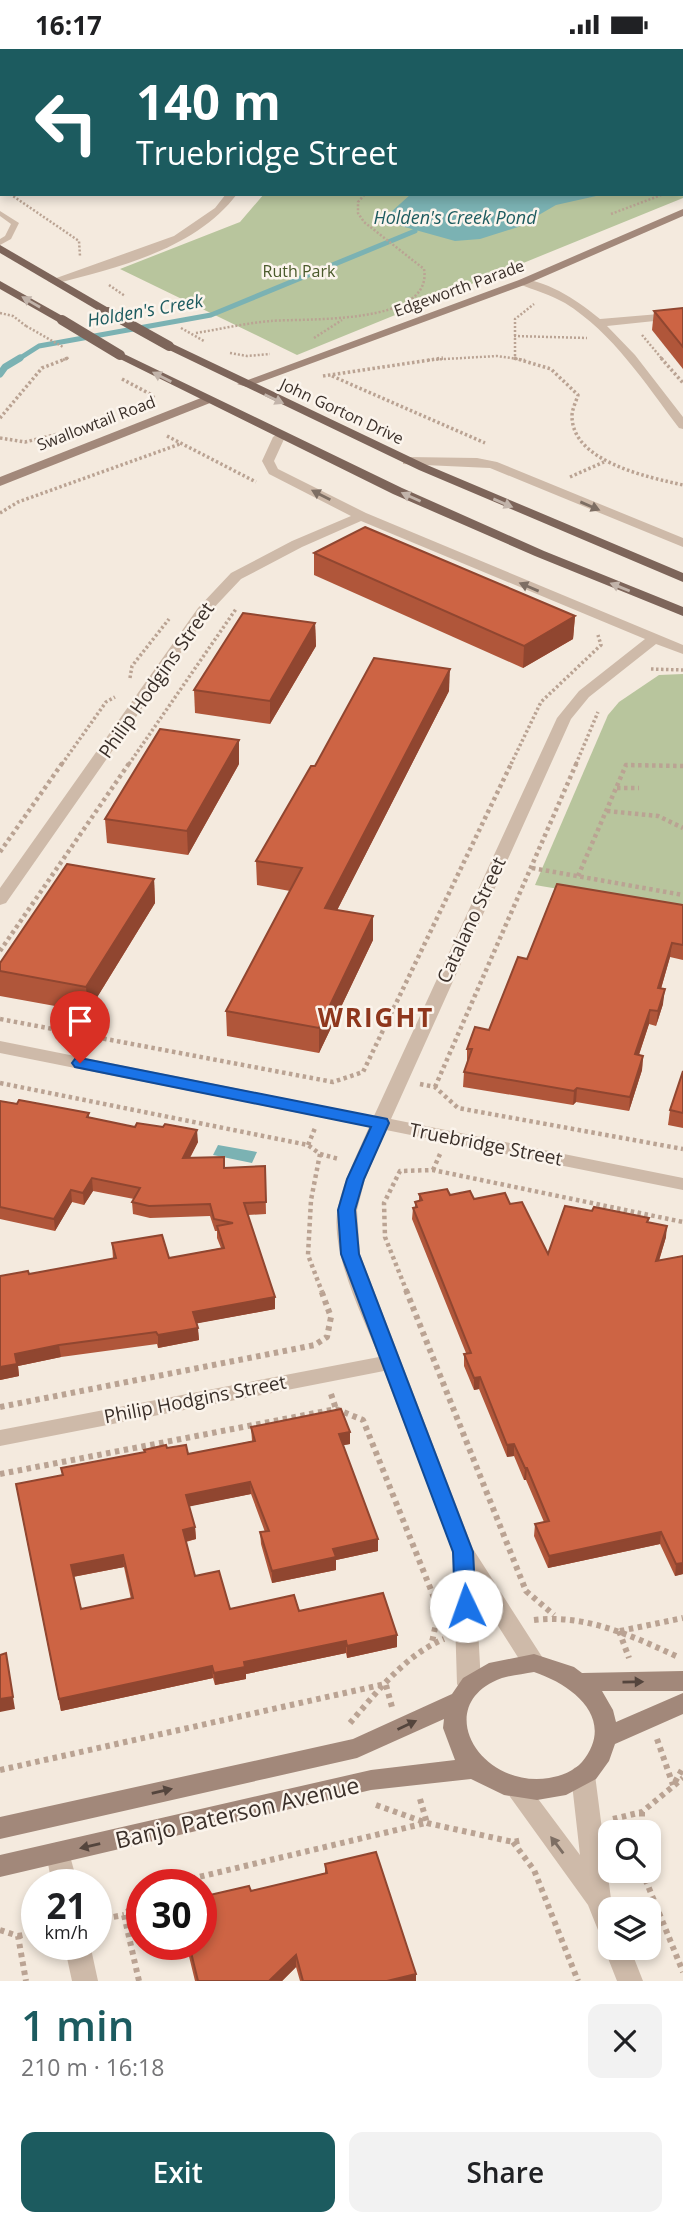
<!DOCTYPE html>
<meta charset="utf-8">
<style>
:root{--surface:#fff;--page:#f2f2f2;--text:#202124;--muted:#757577;--accent:#1c5b5f}
body{margin:0;font-family:"Open Sans",sans-serif;background:var(--page);color:var(--text);height:100vh;display:flex;flex-direction:column;font-size:26px;white-space:nowrap}
*{box-sizing:border-box;margin:0}
p{font-size:23px;color:var(--muted)}
.icon{flex:none;width:38px;height:38px;fill:none;stroke:currentColor;stroke-width:2;stroke-linecap:round;stroke-linejoin:round}
.map{position:relative;height:1932px;overflow:hidden}
.panel{display:flex;flex-direction:column;background:var(--surface);flex:1}
.panel>*{flex:none}
.guide{position:absolute;left:0px;top:0px;width:684px;height:147px;box-shadow:0 4px 10px #0003;background:#1c5b5f;color:#fff;overflow:hidden}
.tools{position:absolute;left:598px;top:1771px;display:grid;gap:14px}
.tools a{display:grid;place-items:center;width:63px;height:63px;border-radius:14px;background:var(--surface);box-shadow:0 4px 10px #0003;font-size:35px}
.speed{position:absolute;left:21px;top:1820px;display:flex;gap:14px;font-size:35px;font-weight:700;text-align:center}
.speed>*{display:grid;place-content:center;width:91px;height:91px;border-radius:50%;background:var(--surface);box-shadow:0 4px 10px #0003;line-height:1}
.speed small{font-size:18px;font-weight:400}
.speed .limit{border:10px solid #d22;background:#fff;color:#111}
.pin{position:absolute;display:grid;place-items:center;width:60px;height:60px;color:#fff;margin:-72px -30px;border-radius:50% 50% 50% 0;rotate:-45deg;box-shadow:0 0 7px #0007}
.pin .icon{rotate:45deg}
.me{position:absolute;width:77px;margin:-38px;rotate:357deg;stroke-linejoin:round;filter:drop-shadow(0 0 5px #0008)}
.turn{display:flex;align-items:center;gap:24px;height:147px;padding:0 21px;font-size:32px}
.turn .icon{width:91px;height:91px;stroke-width:2.5}
.turn b{display:block;font-size:49px;line-height:60px}
.round{display:grid;place-items:center;flex:none;width:74px;height:74px;border-radius:14px;background:var(--page)}
.overview{display:flex;align-items:center;justify-content:space-between;height:119px;padding:0 21px}
h1{font-size:42px;font-weight:600;line-height:52px;color:var(--accent)}
.primary-button{display:flex;gap:14px;margin-top:auto;padding:14px 21px}
.primary-button a{flex:1;height:80px;border-radius:14px;background:var(--accent);color:#fff;font-size:28px;font-weight:600;line-height:80px;text-align:center}
.primary-button a+a{background:var(--page);color:var(--text)}
.status{display:flex;justify-content:space-between;align-items:center;height:49px;padding:0 35px;background:var(--surface);direction:ltr}
.status svg{height:19px;fill:currentColor}
.map>svg:first-child{display:block}
.green{fill:#b8c59d}
.water{fill:#7bb2b3}
.lines{fill:none;stroke-linecap:round;stroke-linejoin:round}
.stream-far1{stroke:#7bb2b3;stroke-width:5}
.stream{stroke:#7bb2b3;stroke-width:7}
.path-far3{stroke:#baa393;stroke-width:2.5;stroke-dasharray:2 2;stroke-linecap:butt}
.path-far2{stroke:#baa393;stroke-width:3.5;stroke-dasharray:2.5 2.5;stroke-linecap:butt}
.path-far1{stroke:#baa393;stroke-width:4.5;stroke-dasharray:3.5 3.5;stroke-linecap:butt}
.path{stroke:#baa393;stroke-width:6;stroke-dasharray:4.5 4.5;stroke-linecap:butt}
.lane{fill:#cebaa9;fill-rule:evenodd}
.street{fill:#cebaa9;fill-rule:evenodd}
.secondary{fill:#a2887a;fill-rule:evenodd}
.primary{fill:#7d655a;fill-rule:evenodd}
.path-bridge{stroke:#baa393;stroke-width:2.5;stroke-dasharray:2 2;stroke-linecap:butt}
.primary-bridge{stroke:#7d655a;stroke-width:10}
.wall{fill:#b0563a;fill-rule:evenodd}
.shaded-wall{fill:#904630}
.building{fill:#cd6444;stroke:#904630;stroke-width:2;fill-rule:evenodd}
.oneway{fill:#c2b4aa}
.oneway2{fill:#7d6e63}
.oneway3{fill:#54453d}
.route{fill:#1a73e8;stroke:#114b97;stroke-width:2}
.labels{text-anchor:middle;dominant-baseline:central;stroke-width:5;stroke-linejoin:round;paint-order:stroke}
.far-park-label{font-size:16px;fill:#4a5a2b;stroke:#fbf4ec}
.far-street-label{font-size:16px;fill:#3a2f29;stroke:#fbf4ec}
.far-water-label{font-size:18px;font-style:italic;fill:#1c5b5f;stroke:#fbf4ec}
.street-label{font-size:19px;fill:#3a2f29;stroke:#fbf4ec}
.near-street-label{font-size:23px;fill:#3a2f29;stroke:#fbf4ec}
.district-label{font-size:26px;font-weight:bold;letter-spacing:2px;fill:#8f371d;stroke:#fbf4ec}
</style>
<div class="status"><b>16:17</b><svg viewBox="0 0 49 12"><path d="M0 12V9h3v3zM5 12V6h3v6zM10 12V3h3v9zM15 12V0h3v12zM26 1h20v11H26zM47 4h2v5h-2z"/></svg></div>
<div class="map">
<svg width="683" height="1932" viewBox="0 0 683 1932">
<rect width="100%" height="100%" fill="#f4eade"/>
<g class="green">
<path d="M476 0H683V149L297 306 120 220 240 173 264 145H682V2H467Z"/>
<path d="M683 625V861L535 836 608 666 619 653 659 626Z"/>
</g>
<g class="water">
<path d="M411 145H605L556 156 518 178 480 190 455 192 394 175 391 163Z"/>
<path d="M218 1096 257 1103 252 1114 213 1106Z"/>
</g>
<g class="lines">
<path class="stream-far1" d="M17 311 39 297 211 266 415 182"/>
<path class="stream" d="M0 325 5 318 20 309"/>
<g class="path-far3">
<path d="M52 2 62 0"/>
<path d="M116 2 126 0"/>
<path d="M402 2 412 0"/>
<path d="M558 2 561 0"/>
<path d="M10 145 79 192 80 207"/>
<path d="M611 165 664 145"/>
<path d="M109 236 125 247"/>
<path d="M0 264 13 267 26 277"/>
<path d="M196 284C221 280 246 274 271 272 303 269 434 277 424 220L364 173 358 164V153L365 145"/>
<path d="M642 286 663 311"/>
<path d="M514 287 587 289"/>
<path d="M314 289 342 271"/>
<path d="M230 304 247 307 270 305"/>
<path d="M515 307V270L534 255"/>
<path d="M63 311 70 308"/>
<path d="M428 311 497 307 525 311"/>
</g>
<g class="path-far2">
<path d="M514 309 551 320 578 346C576 353 572 360 572 367 572 413 648 428 683 436"/>
<path d="M661 309 683 334"/>
<path d="M323 327 443 309"/>
<path d="M332 327 485 394"/>
<path d="M122 330 152 346 155 351"/>
<path d="M0 369 42 319 68 309"/>
<path d="M167 387 256 433"/>
<path d="M0 389 25 393 67 383"/>
<path d="M570 428 604 413"/>
<path d="M0 464 18 453 180 395"/>
<path d="M651 620 683 621"/>
<path d="M130 629 132 617 169 570"/>
<path d="M62 715 106 653 115 648"/>
<path d="M129 715 236 560"/>
<path d="M511 715 541 653 601 596 598 586"/>
<path d="M576 715 598 663"/>
</g>
<g class="path-far1">
<path d="M617 739H639"/>
<path d="M607 762 658 767 683 779"/>
<path d="M0 803 63 713"/>
<path d="M532 819 683 846"/>
<path d="M578 827 626 716 683 717"/>
<path d="M0 902 130 713"/>
<path d="M0 970 333 1033 363 1023 512 713"/>
<path d="M0 1034 308 1096 320 1105 311 1151 308 1206 322 1243"/>
<path d="M420 1035 435 1038 458 1059 683 1100"/>
<path d="M435 1038 577 713"/>
<path d="M308 1096 315 1079"/>
<path d="M320 1105 339 1110"/>
<path d="M433 1121 440 1105"/>
<path d="M407 1243 385 1188 384 1154 400 1122 433 1121 683 1173"/>
</g>
<g class="path">
<path d="M406 1241 526 1542 554 1566"/>
<path d="M331 1345 336 1360"/>
<path d="M0 1358 315 1296 327 1288 331 1268 321 1241"/>
<path d="M0 1425 336 1360 363 1371 439 1561 432 1593"/>
<path d="M534 1571C585 1565 630 1586 676 1607"/>
<path d="M619 1582 629 1609"/>
<path d="M620 1582 683 1569"/>
<path d="M386 1636 392 1658"/>
<path d="M350 1674C377 1643 405 1606 444 1590"/>
<path d="M657 1690 673 1736"/>
<path d="M0 1721 385 1635"/>
<path d="M675 1733 683 1719"/>
<path d="M420 1750 427 1774"/>
<path d="M376 1756 427 1774 513 1793 523 1791"/>
<path d="M642 1763V1783"/>
<path d="M613 1770 642 1763 683 1729"/>
<path d="M513 1793 534 1821 578 1932"/>
<path d="M642 1822 683 1923"/>
<path d="M165 1836 426 1774"/>
<path d="M96 1871 124 1866"/>
<path d="M0 1881 18 1887 26 1932"/>
<path d="M18 1887 37 1883"/>
<path d="M139 1932 124 1866 142 1849"/>
</g>
<path class="lane" d="M0 162 19 174 11 190 0 196V190L5 187 11 175 0 167Z"/>
<g class="street">
<path d="M82 0H99L81 2Z"/>
<path d="M437 0H453L436 2Z"/>
<path d="M0 9 2 10V16L0 15Z"/>
<path d="M226 145H237C196 200 117 219 54 235L48 232 174 187 215 159Z"/>
<path d="M519 231C544 228 582 255 600 270L683 263V269L607 277 635 306 683 368V380L679 379C645 334 613 284 565 254 551 246 534 241 519 235Z"/>
<path d="M279 384 285 388 274 412 278 420 366 464 683 596V605L656 595 589 648 571 670 391 1070 683 1129V1141L386 1081 365 1130 357 1161 360 1205 473 1500 546 1614 542 1621 534 1623 526 1621 476 1542 481 1635 477 1642 469 1645 461 1642 457 1635 453 1504 384 1322 0 1397V1381L379 1308C363 1267 329 1203 338 1158 344 1130 358 1104 369 1078L0 1004V992L374 1067 557 669 579 642 645 590 361 472 302 498 241 530 208 565 6 854 0 856V839L198 559 231 524 292 492 351 467 269 425 262 412 273 388Z"/>
<path d="M407 408 477 409 497 413 683 489V498L490 419 403 415V409Z"/>
<path d="M583 1716 592 1719 595 1726 611 1850 615 1860H611V1899H630L643 1932H617L604 1899 607 1893 602 1891 588 1856 503 1738 506 1731 515 1728 524 1731 580 1806 571 1726 574 1719Z"/>
<path d="M58 1793 67 1796 78 1836H52L46 1804 49 1796Z"/>
<path d="M64 1895H90L98 1932H72Z"/>
</g>
<g class="secondary">
<path d="M683 160V167L527 235 247 338 237 335 519 231Z"/>
<path d="M206 347 210 348V354L0 437V428Z"/>
<path d="M534 1605 574 1618 582 1624 683 1622V1642H602L613 1661 616 1673 683 1644V1665L615 1695 609 1712 596 1730 566 1746 537 1751 504 1746 471 1730 371 1741 0 1828V1806L371 1721 455 1711 443 1679 444 1670 357 1709 0 1790V1768L353 1690 452 1645 463 1629 489 1614ZM534 1623C573 1636 617 1670 582 1713 574 1722 561 1727 549 1729 479 1740 430 1655 502 1629 512 1626 524 1625 534 1623Z"/>
</g>
<g class="primary">
<path d="M0 196 112 261 114 263 104 265 0 204Z"/>
<path d="M0 232 66 269 68 271 58 273 0 240Z"/>
<path d="M165 295H173L427 416 683 524V533L419 421 165 299Z"/>
<path d="M120 303 402 439 544 502 683 558V567L535 507 393 445 116 308 114 306Z"/>
</g>
<g class="path-bridge">
<path d="M26 277 63 298"/>
<path d="M181 279 204 292"/>
</g>
<g class="primary-bridge">
<path d="M108 263 169 297"/>
<path d="M62 271 120 306"/>
</g>
</g>
<g class="wall">
<path d="M295 0H382L372 2H298Z"/>
<path d="M683 259V320L652 281 654 262Z"/>
<path d="M314 504 575 567 573 590 523 619 314 526Z"/>
<path d="M315 574 316 597 270 675 195 664 194 641Z"/>
<path d="M449 642 337 861 373 891 319 1004 227 987 226 962 290 842 257 836 256 812 315 717Z"/>
<path d="M239 715 188 806 107 794 105 770Z"/>
<path d="M154 830 155 854 88 963 0 947V914Z"/>
<path d="M683 856V911L670 908 661 940 663 955 656 977 649 975 639 1006 643 1007 642 1021 629 1062 576 1053 573 1056 463 1038 464 1023 467 1014V1000L489 981 527 910Z"/>
<path d="M683 1022V1079L668 1076 670 1061Z"/>
<path d="M0 1052 89 1064V1068L198 1093 190 1109 224 1119 265 1117 266 1165 248 1166 275 1248V1260L197 1274 199 1291 158 1299 157 1295 61 1308 18 1317 19 1327 0 1331 29 1225 113 1210 112 1194 169 1209 221 1199 217 1189V1182H215L210 1167 150 1169 133 1165 132 1153 134 1150 93 1142 84 1156 72 1153 55 1182 0 1170Z"/>
<path d="M419 1145 450 1146 510 1155 548 1205 592 1162 649 1169 648 1173 666 1188 659 1212 683 1207V1525L675 1527 660 1495 548 1519 534 1487 535 1475 544 1473 526 1431H524L514 1407 507 1408 479 1340 474 1341 464 1317V1305L466 1304 412 1170 413 1159 415 1158V1153L419 1152Z"/>
<path d="M251 1378 350 1395 343 1396 378 1502 336 1511V1521L272 1534 261 1495 260 1483H265L251 1445 189 1457 195 1478 196 1490 186 1493 195 1527 230 1560 299 1562 397 1598 347 1609 346 1604 246 1625V1630L215 1636 213 1629 61 1662 18 1447 16 1435 62 1426 61 1419 167 1399 188 1405 252 1392ZM124 1518 131 1550 81 1560 73 1528Z"/>
<path d="M325 1815 416 1932H300L296 1918 282 1932H195L186 1895H201L251 1842 325 1824Z"/>
</g>
<g class="shaded-wall">
<path d="M334 0H382L372 2H324Z"/>
<path d="M575 567 573 590 523 619 524 597Z"/>
<path d="M315 574 316 597 270 675V652Z"/>
<path d="M450 620 449 642 326 883 325 859Z"/>
<path d="M239 691V715L188 806 187 782Z"/>
<path d="M154 830 155 854 88 963 86 938Z"/>
<path d="M373 867V891L319 1004V979Z"/>
<path d="M672 894 670 908 657 953 658 939Z"/>
<path d="M665 940 663 955 656 977 658 962Z"/>
<path d="M650 961 649 975 634 1020 635 1005Z"/>
<path d="M643 1007 642 1021 629 1062 630 1048Z"/>
<path d="M577 1039 576 1053 573 1056 574 1042Z"/>
<path d="M197 1081 198 1093 183 1121V1109Z"/>
<path d="M92 1129 93 1142 84 1156 83 1144Z"/>
<path d="M71 1141 72 1153 55 1182 54 1170Z"/>
<path d="M667 1177 666 1188 655 1224 656 1212Z"/>
<path d="M275 1248V1260L194 1275 193 1263Z"/>
<path d="M198 1279 199 1291 158 1299V1286Z"/>
<path d="M59 1296 61 1308 18 1317 19 1327 0 1331V1318L15 1305Z"/>
<path d="M480 1328 479 1340 474 1341V1329Z"/>
<path d="M350 1383V1395L339 1397V1385Z"/>
<path d="M514 1395V1407L507 1408V1396Z"/>
<path d="M525 1419H527L526 1431H524Z"/>
<path d="M250 1433 251 1445 187 1458 186 1446Z"/>
<path d="M195 1478 196 1490 183 1493V1481Z"/>
<path d="M661 1483 660 1495 548 1519 549 1507Z"/>
<path d="M378 1490V1502L336 1511V1521L272 1534V1522L333 1500Z"/>
<path d="M123 1506 124 1518 72 1528 71 1516Z"/>
<path d="M683 1514V1525L675 1527 676 1515Z"/>
<path d="M397 1586V1598L347 1609V1597Z"/>
<path d="M346 1592V1604L246 1625V1630L215 1636 214 1624 244 1613Z"/>
<path d="M212 1617 213 1629 61 1662 59 1650Z"/>
<path d="M13 1648 15 1660 0 1663V1650Z"/>
<path d="M296 1906V1918L282 1932H269Z"/>
<path d="M416 1925V1932H387Z"/>
</g>
<g class="building">
<path d="M310 0H334L324 2H314Z"/>
<path d="M683 259V298L654 262Z"/>
<path d="M365 478 575 567 524 597 314 504Z"/>
<path d="M243 564 315 574 270 652 194 641Z"/>
<path d="M374 609 450 620 325 859 373 867 319 979 226 962 302 819 256 812 311 717H315Z"/>
<path d="M160 680 239 691 187 782 105 770Z"/>
<path d="M67 815 154 830 86 938 0 922V914Z"/>
<path d="M557 835 683 856V896L672 894 658 939 665 940 658 962 650 961 635 1005 643 1007 630 1048 577 1039 574 1042 464 1023 472 1000H467L475 978 489 981 518 908 527 910Z"/>
<path d="M683 1022V1064L670 1061Z"/>
<path d="M19 1051 89 1064 87 1068 135 1078 137 1074 163 1078 165 1075 197 1081 183 1109 224 1108V1119L265 1117 266 1153 244 1154 275 1248 193 1263 198 1279 158 1286 156 1283 59 1296 15 1305 17 1315 0 1318V1227L28 1222 29 1225 116 1209 112 1194 162 1186 169 1209 224 1199 217 1177 233 1174 214 1170 210 1155 149 1157 132 1153 140 1139 92 1129 83 1144 71 1141 54 1170 0 1158V1052L17 1055Z"/>
<path d="M447 1140 450 1146 470 1142 474 1150 505 1144 510 1155 522 1153 548 1205 565 1157 592 1162 594 1158 649 1169 647 1173 667 1177 656 1212 683 1207V1514L676 1515 661 1483 549 1507 535 1475 549 1472 527 1419H525L514 1395 507 1396 480 1328 474 1329 464 1305 471 1304 413 1159 417 1158 415 1153 422 1151 419 1145Z"/>
<path d="M341 1360 350 1383 339 1385 378 1490 333 1500 336 1508 272 1522 260 1483 269 1482 250 1433 186 1446 195 1478 183 1481 195 1527 219 1522 230 1560 294 1546 299 1562 383 1544 397 1586 347 1597 346 1592 244 1613 245 1618 214 1624 212 1617 59 1650 16 1435 63 1426 61 1419 145 1403 144 1401 166 1396 167 1399 186 1396 188 1405 255 1392 251 1378ZM123 1506 133 1549 81 1560 71 1516Z"/>
<path d="M6 1604 13 1648 0 1650V1606Z"/>
<path d="M376 1803 416 1925 387 1932H303L296 1906 269 1932H198L189 1895H201V1848L249 1837 251 1842 327 1824 325 1815Z"/>
</g>
<defs><path id="oneway-solid" d="M-6-.8H1V-3.2L6.5 0L1 3.2V.8H-6Z" transform="scale(1.75)"/></defs>
<g class="oneway">
<use href="#oneway-solid" transform="translate(31 253) rotate(-150)"/>
<use href="#oneway-solid" transform="translate(162 328) rotate(-153)"/>
<use href="#oneway-solid" transform="translate(274 350) rotate(25)"/>
<use href="#oneway-solid" transform="translate(411 448) rotate(-156)"/>
<use href="#oneway-solid" transform="translate(503 454) rotate(23)"/>
<use href="#oneway-solid" transform="translate(620 538) rotate(-158)"/>
</g>
<g class="oneway2">
<use href="#oneway-solid" transform="translate(321 446) rotate(-153)"/>
<use href="#oneway-solid" transform="translate(590 457) rotate(23)"/>
<use href="#oneway-solid" transform="translate(529 538) rotate(-157)"/>
<use href="#oneway-solid" transform="translate(557 1796) rotate(-127)"/>
</g>
<g class="oneway3">
<use href="#oneway-solid" transform="translate(633 1633) rotate(-1)"/>
<use href="#oneway-solid" transform="translate(407 1676) rotate(-25)"/>
<use href="#oneway-solid" transform="translate(162 1742) rotate(-13)"/>
<use href="#oneway-solid" transform="translate(90 1797) rotate(167)"/>
</g>
<path class="route" d="M80 1009 387 1070 389 1074 364 1130 355 1161 359 1205 473 1503 476 1557 473 1563 466 1565 458 1563 455 1557 453 1503 341 1205 338 1161 347 1130 371 1078 75 1018 72 1014 75 1010Z"/>
<g class="labels">
<g class="far-park-label">
<text x="299" y="222">Ruth Park</text>
</g>
<g class="far-street-label">
<text transform="translate(459 239) rotate(-20)">Edgeworth Parade</text>
<text transform="translate(342 362) rotate(25)">John Gorton Drive</text>
<text transform="translate(96 374) rotate(-21)">Swallowtail Road</text>
</g>
<g class="far-water-label">
<text x="455" y="168">Holden's Creek Pond</text>
<text transform="translate(145 261) rotate(-10)">Holden's Creek</text>
</g>
<g class="street-label">
<text transform="translate(156 631) rotate(-55)">Philip Hodgins Street</text>
<text transform="translate(471 871) rotate(-65)">Catalano Street</text>
<text transform="translate(486 1095) rotate(11)">Truebridge Street</text>
<text transform="translate(195 1350) rotate(-11)">Philip Hodgins Street</text>
</g>
<g class="near-street-label">
<text transform="translate(237 1763) rotate(-13)">Banjo Paterson Avenue</text>
</g>
<g class="district-label">
<text x="376" y="968">WRIGHT</text>
</g>
</g>
</svg>
<div class="tools">
<a><svg class="icon" aria-label="search" viewBox="0 0 24 24"><circle cx="10" cy="10" r="6"/><path d="M15 15l6 6"/></svg></a>
<a><svg class="icon" aria-label="layers" viewBox="0 0 24 24"><path d="M12 4l9 5-9 5-9-5zM3 14l9 5 9-5"/></svg></a>
</div>
<div class="speed"><div>21<small>km/h</small></div><div class="limit">30</div></div>
<div class="pin" style="left:80px;top:1014px;background:#d93025"><svg class="icon" aria-label="arrive" viewBox="0 0 24 24"><path d="M6 21V4h12l-3 4 3 4H6"/></svg></div>
<svg class="me" style="left:466px;top:1557px" viewBox="-20 -20 40 40"><circle r="19" fill="#fff"/><path d="M0-13L10 11 0 6-10 11z" fill="#1a73e8"/></svg>
<div class="guide">
<div class="turn"><svg class="icon" aria-label="left" viewBox="0 0 24 24"><path d="M17 20v-9H6M10 6l-5 5 5 5"/></svg><div><b>140 m</b>Truebridge Street</div></div>
</div>
</div>
<section class="panel">
<div class="overview"><div><h1>1 min</h1><p>210 m · 16:18</p></div><a class="round"><svg class="icon" aria-label="close" viewBox="0 0 24 24"><path d="M6 6l12 12M18 6L6 18"/></svg></a></div>
<div class="primary-button"><a>Exit</a><a>Share</a></div>
</section>
